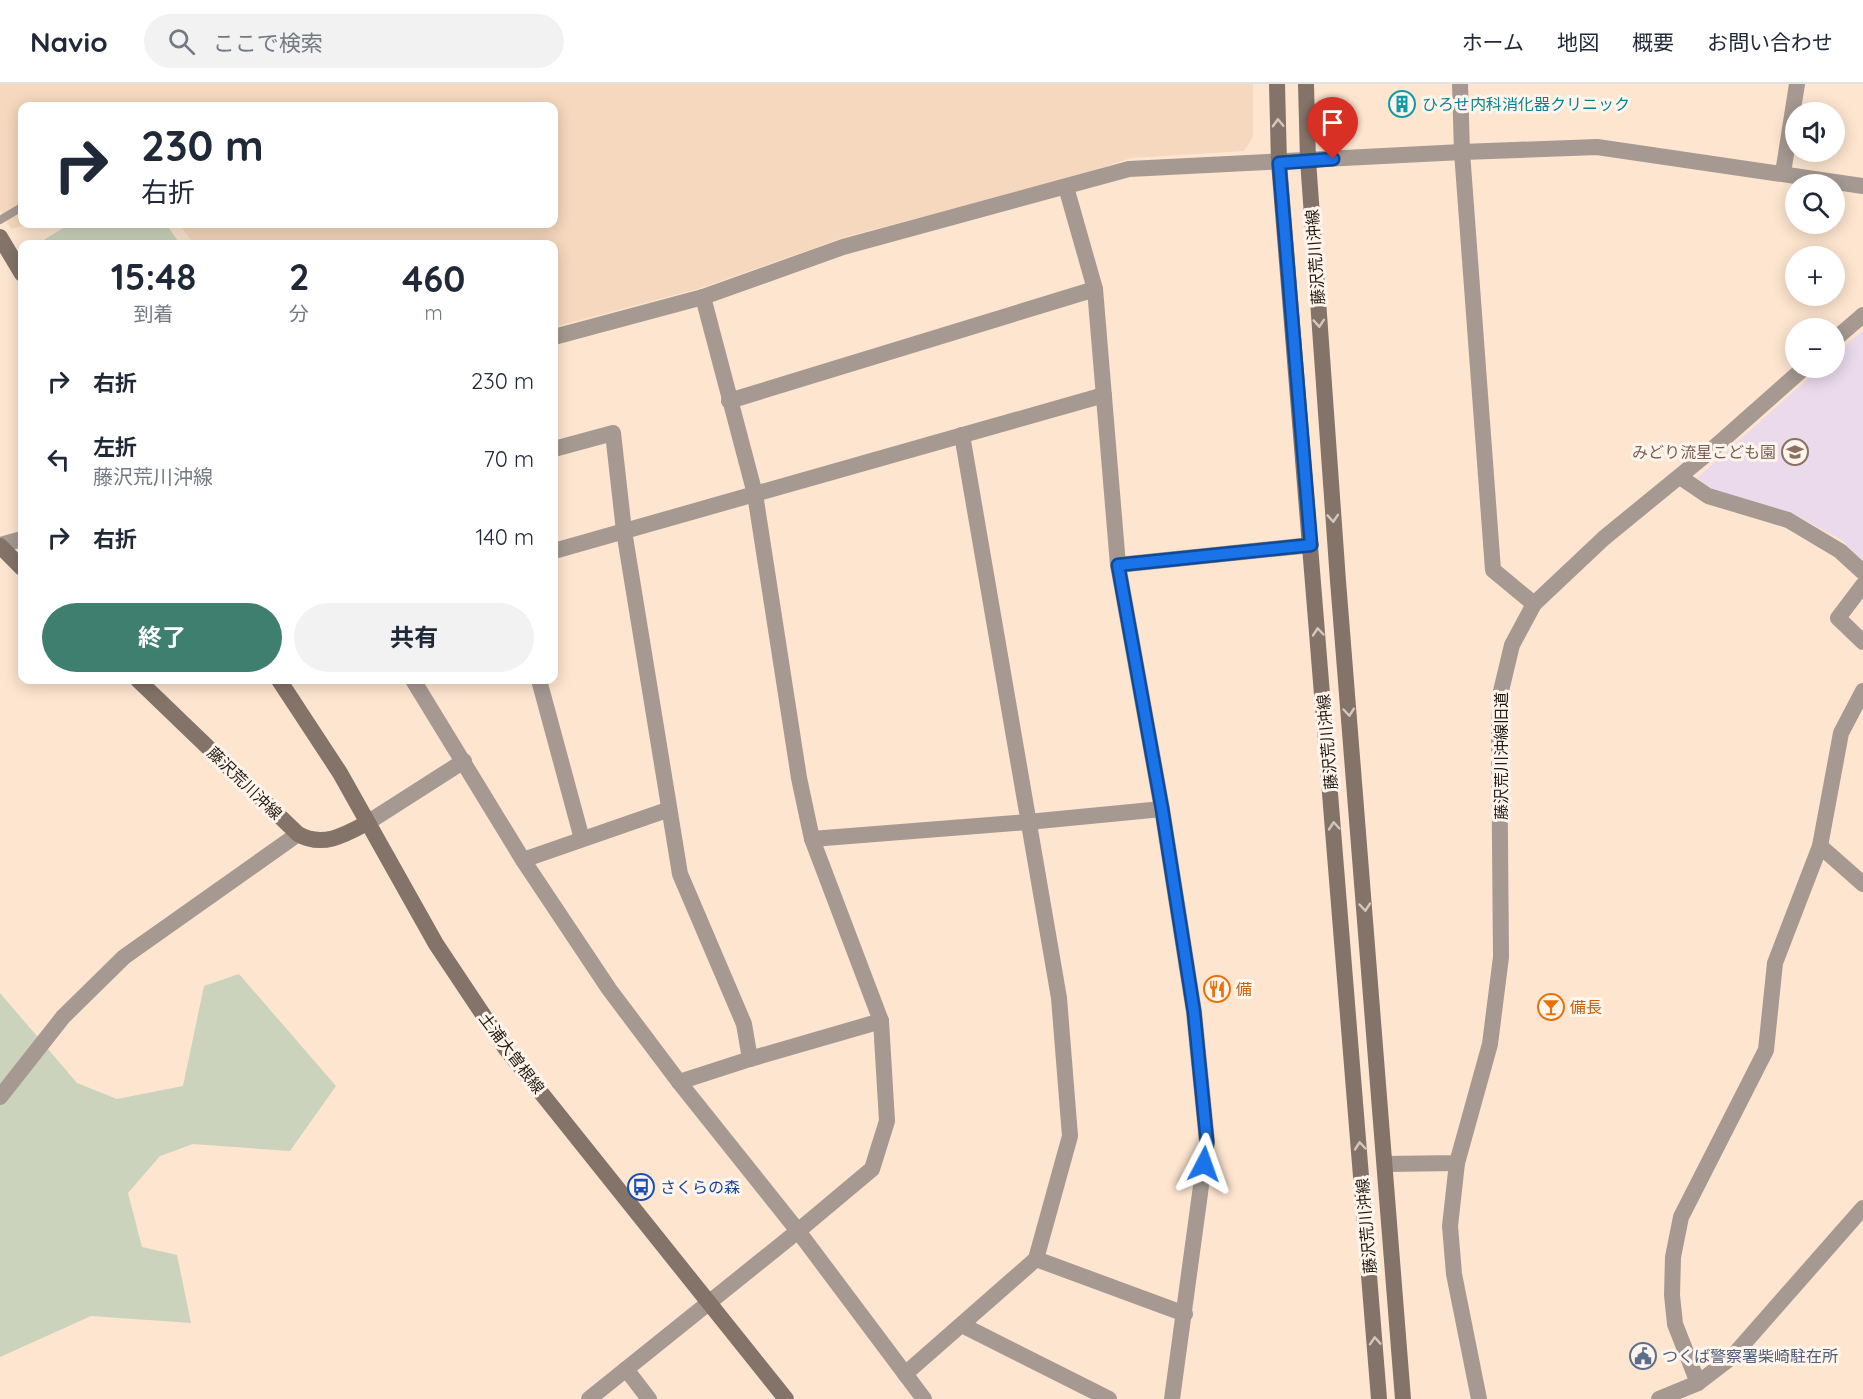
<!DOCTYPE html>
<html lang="ja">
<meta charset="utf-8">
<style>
:root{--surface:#fff;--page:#f2f2f3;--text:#1f2937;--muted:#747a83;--line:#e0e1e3;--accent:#3e7f70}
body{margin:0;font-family:Quicksand,"Noto Sans JP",sans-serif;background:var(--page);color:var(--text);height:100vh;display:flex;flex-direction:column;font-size:22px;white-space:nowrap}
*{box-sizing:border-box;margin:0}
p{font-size:20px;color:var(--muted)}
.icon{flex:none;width:33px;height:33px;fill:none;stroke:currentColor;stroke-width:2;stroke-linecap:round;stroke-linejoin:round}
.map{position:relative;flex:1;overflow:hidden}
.drawer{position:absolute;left:18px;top:156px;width:540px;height:444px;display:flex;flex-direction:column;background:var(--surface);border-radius:12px;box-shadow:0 3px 15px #0003}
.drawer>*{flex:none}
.guide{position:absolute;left:18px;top:18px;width:540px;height:126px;border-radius:12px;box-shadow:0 3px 15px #0003;background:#fff;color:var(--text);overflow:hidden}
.fabs{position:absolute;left:1785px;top:18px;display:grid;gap:12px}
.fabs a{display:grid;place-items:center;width:60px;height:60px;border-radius:50%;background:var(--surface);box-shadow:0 3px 15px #0003;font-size:30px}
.pin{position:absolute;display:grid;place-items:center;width:51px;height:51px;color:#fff;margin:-62px -26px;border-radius:50% 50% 50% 0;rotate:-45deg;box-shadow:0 0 6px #0007}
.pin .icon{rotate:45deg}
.me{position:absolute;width:66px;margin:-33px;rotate:4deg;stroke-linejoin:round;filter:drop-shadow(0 0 4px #0008)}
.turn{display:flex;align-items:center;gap:21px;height:126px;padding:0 24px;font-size:27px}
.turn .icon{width:78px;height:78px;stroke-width:2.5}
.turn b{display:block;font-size:42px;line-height:51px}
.eta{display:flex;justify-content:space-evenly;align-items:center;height:102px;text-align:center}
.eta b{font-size:36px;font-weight:700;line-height:42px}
.primary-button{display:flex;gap:12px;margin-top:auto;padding:12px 24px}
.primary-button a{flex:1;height:69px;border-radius:36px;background:var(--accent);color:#fff;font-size:24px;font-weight:700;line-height:69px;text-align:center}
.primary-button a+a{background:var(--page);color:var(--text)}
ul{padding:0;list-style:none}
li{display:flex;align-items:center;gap:18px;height:78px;padding:0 24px}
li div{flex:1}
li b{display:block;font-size:22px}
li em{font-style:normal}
header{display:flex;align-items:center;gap:36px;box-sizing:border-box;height:84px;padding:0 30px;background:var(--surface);border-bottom:2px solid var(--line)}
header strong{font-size:28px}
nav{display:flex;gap:33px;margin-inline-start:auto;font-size:21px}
.search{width:420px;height:54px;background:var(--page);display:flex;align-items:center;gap:15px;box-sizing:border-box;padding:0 21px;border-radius:33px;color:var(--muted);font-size:22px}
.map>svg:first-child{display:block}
.built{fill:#f5d8bd}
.education{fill:#eadaec}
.green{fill:#cbd3bd}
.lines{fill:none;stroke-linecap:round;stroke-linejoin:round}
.service{stroke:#a59992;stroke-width:8}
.minor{stroke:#a59992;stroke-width:16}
.tertiary{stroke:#a59992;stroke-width:16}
.secondary{stroke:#837368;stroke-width:16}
.oneway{stroke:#d4c8be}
.route-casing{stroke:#114b97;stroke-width:15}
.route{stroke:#1a73e8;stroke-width:10}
.labels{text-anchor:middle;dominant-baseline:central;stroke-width:6;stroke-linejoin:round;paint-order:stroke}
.culture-label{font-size:16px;fill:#0d838f;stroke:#fff5ec;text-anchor:start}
.street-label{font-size:16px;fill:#231b13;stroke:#fff5ec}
.education-label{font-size:16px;fill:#785e54;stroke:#fff5ec;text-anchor:end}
.food-label{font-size:16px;fill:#c56008;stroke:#fff5ec;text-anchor:start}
.transit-label{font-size:16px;fill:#164399;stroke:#fff5ec;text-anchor:start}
.service-label{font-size:16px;fill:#4e5e75;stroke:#fff5ec;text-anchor:start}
</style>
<header>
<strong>Navio</strong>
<div class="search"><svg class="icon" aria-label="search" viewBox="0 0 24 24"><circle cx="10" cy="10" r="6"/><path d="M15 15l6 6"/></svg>ここで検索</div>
<nav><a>ホーム</a><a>地図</a><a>概要</a><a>お問い合わせ</a></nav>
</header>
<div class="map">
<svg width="1863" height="1315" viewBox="0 0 1863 1315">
<rect width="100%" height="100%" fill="#fde5cf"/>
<path class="built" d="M0 0H1253V53L1244 67 1131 74 1067 95 845 153 701 204 554 243V160H194L179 140H554V22H22V140H30L11 145 0 127Z"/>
<path class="education" d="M1863 246V478L1842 456 1801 434 1717 409 1697 394 1820 284H1834L1835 271Z"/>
<g class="green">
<path d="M70 140H166L180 160H37Z"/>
<path d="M239 890 336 1002 290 1067 193 1060 160 1072 128 1109 142 1163 177 1171 191 1239 91 1232 0 1273V909L77 999 117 1015 183 1002 204 902Z"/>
</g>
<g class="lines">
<path class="service" d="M0 136 22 123"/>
<g class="minor">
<path d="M1460 0 1462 68 1493 486 1534 520"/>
<path d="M1462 68 1597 63 1863 102"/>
<path d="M1783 89 1797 0"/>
<path d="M1066 103 1095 205 1118 481 1162 725 1194 928 1207 1058 1172 1315"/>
<path d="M703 213 755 410 799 694 812 755 881 937 887 1037 872 1085 798 1147"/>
<path d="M1834 256 1863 231"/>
<path d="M729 317 1095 205"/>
<path d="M554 365 613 349 624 447 680 790 744 940 750 975"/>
<path d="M1680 393 1708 412 1788 436 1840 467 1863 488"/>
<path d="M0 461 22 455"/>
<path d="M554 467 1104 311"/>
<path d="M1118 481 1311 461"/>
<path d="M1863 501 1838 534 1863 558"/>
<path d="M413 596 523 776 609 905 679 998 798 1147 924 1315"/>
<path d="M539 596 582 755"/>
<path d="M812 755 1028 738 1162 725"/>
<path d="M1820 762 1863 800"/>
<path d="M523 776 667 726"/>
<path d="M679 998 750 975 881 937"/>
<path d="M0 1013 63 933 124 873 298 750"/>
<path d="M1457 1079 1450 1142 1454 1190 1479 1315"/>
<path d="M1386 1080 1457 1079 1490 960 1501 873 1499 643 1501 607 1512 561 1534 520 1604 454 1708 369 1804 284"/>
<path d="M1036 1175 1185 1230"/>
<path d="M962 1241 1109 1315"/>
<path d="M626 1285 649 1315"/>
<path d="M905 1290 1036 1175 1070 1052 1059 914 962 351"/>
<path d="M1698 1299 1675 1240 1672 1211 1673 1173 1681 1133 1766 966 1775 879 1820 762 1841 649 1863 607"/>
<path d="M1659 1315 1698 1299 1732 1273 1863 1124"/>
</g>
<g class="tertiary">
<path d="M554 253 703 213 843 163 1129 85 1462 68"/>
<path d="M367 739 464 677"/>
<path d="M589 1315 798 1147"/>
</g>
<g class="secondary">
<path d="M1277 0 1279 79 1379 1315"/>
<path d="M1306 0 1308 76 1338 497 1403 1315"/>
<path d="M0 153 22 190"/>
<path d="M0 462 22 484"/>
<path d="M138 596 298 750C322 764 345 751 367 739"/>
<path d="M279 596 340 689 436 860 506 965 786 1315"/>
</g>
</g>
<defs><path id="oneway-chevron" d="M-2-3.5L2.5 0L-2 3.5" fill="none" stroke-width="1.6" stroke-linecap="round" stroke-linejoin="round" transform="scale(1.5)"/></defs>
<g class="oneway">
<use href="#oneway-chevron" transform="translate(1278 39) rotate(-92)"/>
<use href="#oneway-chevron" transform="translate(1319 239) rotate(86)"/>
<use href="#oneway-chevron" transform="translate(1333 434) rotate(86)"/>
<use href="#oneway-chevron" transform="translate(1318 548) rotate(-95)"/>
<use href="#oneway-chevron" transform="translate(1349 628) rotate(85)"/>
<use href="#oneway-chevron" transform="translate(1334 742) rotate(-95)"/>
<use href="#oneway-chevron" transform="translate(1365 823) rotate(85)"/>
<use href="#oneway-chevron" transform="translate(1360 1062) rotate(-95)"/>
<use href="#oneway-chevron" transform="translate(1375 1257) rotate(-94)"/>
</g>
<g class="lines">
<defs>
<path id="route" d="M1204 1080 1207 1058 1194 928 1162 725 1118 481 1311 461 1279 79 1333 75"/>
</defs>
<use href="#route" class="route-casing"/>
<use href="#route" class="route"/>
</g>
<defs>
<symbol id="building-ring" viewBox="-11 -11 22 22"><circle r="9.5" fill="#fff5ec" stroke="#0f9aa8" stroke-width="1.5"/><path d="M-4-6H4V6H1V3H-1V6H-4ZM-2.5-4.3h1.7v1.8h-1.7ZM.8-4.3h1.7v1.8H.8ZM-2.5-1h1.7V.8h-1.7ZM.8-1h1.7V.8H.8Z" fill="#0f9aa8"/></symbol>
<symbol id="school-ring" viewBox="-11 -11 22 22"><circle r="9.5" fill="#fff5ec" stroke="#8d6e63" stroke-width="1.5"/><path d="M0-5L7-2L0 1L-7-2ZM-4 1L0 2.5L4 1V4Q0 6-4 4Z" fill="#8d6e63"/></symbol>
<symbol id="restaurant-ring" viewBox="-11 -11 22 22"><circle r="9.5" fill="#fff5ec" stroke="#e8710a" stroke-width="1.5"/><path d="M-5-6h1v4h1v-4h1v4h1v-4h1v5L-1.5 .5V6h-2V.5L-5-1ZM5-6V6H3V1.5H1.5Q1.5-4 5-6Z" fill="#e8710a"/></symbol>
<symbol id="bar-ring" viewBox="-11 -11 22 22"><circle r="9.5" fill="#fff5ec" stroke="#e8710a" stroke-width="1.5"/><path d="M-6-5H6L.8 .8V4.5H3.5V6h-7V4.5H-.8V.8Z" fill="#e8710a"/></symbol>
<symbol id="bus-ring" viewBox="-11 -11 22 22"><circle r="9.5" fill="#fff5ec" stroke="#1a4fb4" stroke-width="1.5"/><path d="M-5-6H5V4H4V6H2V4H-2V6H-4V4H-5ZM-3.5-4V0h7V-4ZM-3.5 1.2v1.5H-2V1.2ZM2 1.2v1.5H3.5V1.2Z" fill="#1a4fb4"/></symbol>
<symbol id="civic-ring" viewBox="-11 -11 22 22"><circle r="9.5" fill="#fff5ec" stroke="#5c6f8a" stroke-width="1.5"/><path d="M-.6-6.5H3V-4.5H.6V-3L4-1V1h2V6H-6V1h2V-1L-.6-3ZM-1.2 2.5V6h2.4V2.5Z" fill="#5c6f8a"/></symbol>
</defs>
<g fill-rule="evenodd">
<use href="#building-ring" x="1387" y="5" width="30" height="30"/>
<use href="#school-ring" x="1780" y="353" width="30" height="30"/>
<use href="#restaurant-ring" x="1202" y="890" width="30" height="30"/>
<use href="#bar-ring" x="1536" y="908" width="30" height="30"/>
<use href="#bus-ring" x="626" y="1088" width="30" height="30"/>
<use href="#civic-ring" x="1628" y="1257" width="30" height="30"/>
</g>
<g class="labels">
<g class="culture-label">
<text x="1422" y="20">ひろせ内科消化器クリニック</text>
</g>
<g class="street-label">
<text transform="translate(1315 173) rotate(-94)">藤沢荒川沖線</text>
<text transform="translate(1327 658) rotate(-95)">藤沢荒川沖線</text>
<text transform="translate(1501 672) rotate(-90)">藤沢荒川沖線旧道</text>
<text transform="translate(245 699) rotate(44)">藤沢荒川沖線</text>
<text transform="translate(512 969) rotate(53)">土浦大曽根線</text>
<text transform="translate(1366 1142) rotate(-95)">藤沢荒川沖線</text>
</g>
<g class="education-label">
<text x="1776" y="368">みどり流星こども園</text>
</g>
<g class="food-label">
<text x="1236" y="905">備</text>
<text x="1570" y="923">備長</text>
</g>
<g class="transit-label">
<text x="660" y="1103">さくらの森</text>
</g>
<g class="service-label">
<text x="1662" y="1272">つくば警察署柴崎駐在所</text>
</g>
</g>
</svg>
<div class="fabs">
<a><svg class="icon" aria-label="sound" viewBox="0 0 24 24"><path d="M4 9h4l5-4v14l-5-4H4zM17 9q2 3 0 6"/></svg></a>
<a><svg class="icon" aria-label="search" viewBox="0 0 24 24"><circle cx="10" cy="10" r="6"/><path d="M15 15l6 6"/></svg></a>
<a>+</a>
<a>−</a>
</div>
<div class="pin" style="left:1333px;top:75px;background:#d93025"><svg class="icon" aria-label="arrive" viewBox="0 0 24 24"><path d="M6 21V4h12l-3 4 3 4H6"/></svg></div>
<svg class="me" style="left:1204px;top:1080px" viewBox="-20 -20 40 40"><path d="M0-17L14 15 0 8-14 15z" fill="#1a73e8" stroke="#fff" stroke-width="4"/></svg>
<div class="guide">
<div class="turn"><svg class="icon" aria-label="right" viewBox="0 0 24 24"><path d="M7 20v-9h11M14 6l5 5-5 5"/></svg><div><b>230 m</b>右折</div></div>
</div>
<section class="drawer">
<div class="eta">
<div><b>15:48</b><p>到着</p></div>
<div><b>2</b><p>分</p></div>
<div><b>460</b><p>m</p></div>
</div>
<ul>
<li><svg class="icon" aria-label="right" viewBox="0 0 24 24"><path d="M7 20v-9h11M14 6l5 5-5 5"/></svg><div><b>右折</b></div><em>230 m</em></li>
<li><svg class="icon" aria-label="left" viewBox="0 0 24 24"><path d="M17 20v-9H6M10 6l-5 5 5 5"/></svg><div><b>左折</b><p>藤沢荒川沖線</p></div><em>70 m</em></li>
<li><svg class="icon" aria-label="right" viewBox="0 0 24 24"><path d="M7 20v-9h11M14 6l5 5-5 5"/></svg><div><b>右折</b></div><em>140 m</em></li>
</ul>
<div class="primary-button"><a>終了</a><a>共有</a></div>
</section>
</div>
